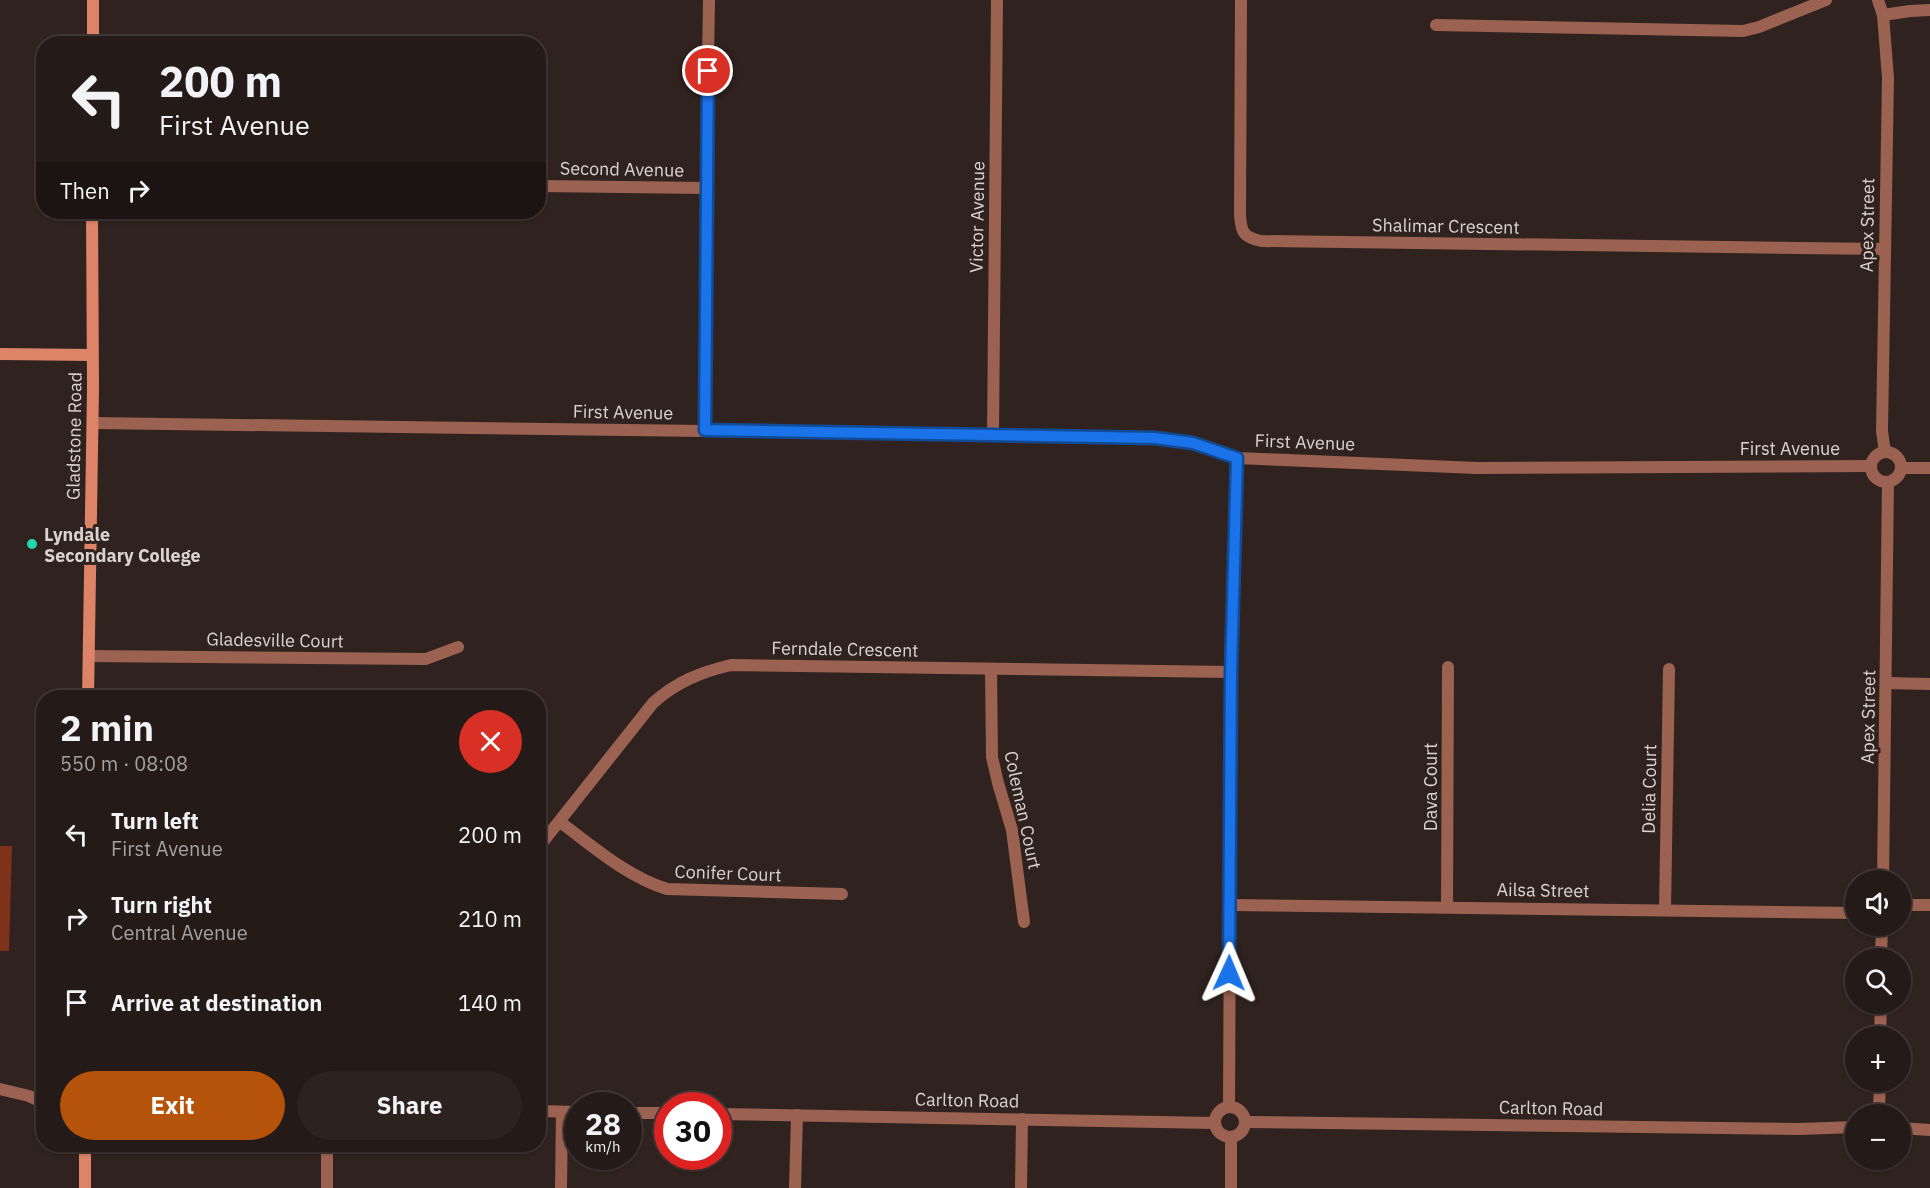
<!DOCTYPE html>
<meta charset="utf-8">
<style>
:root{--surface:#241a17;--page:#2c2320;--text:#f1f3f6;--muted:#a3a1a1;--line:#413836;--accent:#b45309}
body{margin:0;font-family:"IBM Plex Sans",sans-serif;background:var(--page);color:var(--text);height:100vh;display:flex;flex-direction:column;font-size:22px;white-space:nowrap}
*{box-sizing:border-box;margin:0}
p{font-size:20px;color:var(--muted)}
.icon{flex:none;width:33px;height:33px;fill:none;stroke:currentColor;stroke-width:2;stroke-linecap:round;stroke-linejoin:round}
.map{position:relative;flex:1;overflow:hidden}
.sheet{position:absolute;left:36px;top:690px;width:510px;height:462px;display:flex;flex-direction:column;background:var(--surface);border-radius:24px;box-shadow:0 2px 4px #0004,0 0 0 2px var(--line)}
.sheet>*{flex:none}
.top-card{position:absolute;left:36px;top:36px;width:510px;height:183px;border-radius:24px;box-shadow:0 2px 4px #0004,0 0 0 2px var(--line);background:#241a17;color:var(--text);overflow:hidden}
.tools{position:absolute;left:1845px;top:870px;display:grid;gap:12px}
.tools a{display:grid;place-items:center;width:66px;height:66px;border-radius:50%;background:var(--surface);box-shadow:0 2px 4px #0004,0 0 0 2px var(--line);font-size:30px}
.speed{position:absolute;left:564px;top:1092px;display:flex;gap:12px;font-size:30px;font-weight:700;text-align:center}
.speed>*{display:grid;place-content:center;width:78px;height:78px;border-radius:50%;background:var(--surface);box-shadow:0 2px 4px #0004,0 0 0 2px var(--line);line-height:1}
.speed small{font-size:15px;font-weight:400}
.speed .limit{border:9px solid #d22;background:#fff;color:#111}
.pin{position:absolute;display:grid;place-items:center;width:51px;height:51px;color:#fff;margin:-26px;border:3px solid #fff;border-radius:50%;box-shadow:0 2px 6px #0007}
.me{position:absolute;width:66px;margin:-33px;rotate:1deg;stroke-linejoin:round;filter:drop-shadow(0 0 4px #0008)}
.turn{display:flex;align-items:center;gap:21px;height:126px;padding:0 24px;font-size:27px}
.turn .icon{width:78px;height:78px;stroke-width:2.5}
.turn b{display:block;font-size:42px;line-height:51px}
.then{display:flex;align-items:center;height:57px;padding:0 24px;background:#0003;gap:12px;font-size:22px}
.round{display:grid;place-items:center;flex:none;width:63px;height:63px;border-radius:32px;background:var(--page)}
.overview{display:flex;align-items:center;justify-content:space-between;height:102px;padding:0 24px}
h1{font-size:36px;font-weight:700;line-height:45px}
.button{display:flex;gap:12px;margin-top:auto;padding:12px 24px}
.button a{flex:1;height:69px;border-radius:36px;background:var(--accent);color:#fff;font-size:24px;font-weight:700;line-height:69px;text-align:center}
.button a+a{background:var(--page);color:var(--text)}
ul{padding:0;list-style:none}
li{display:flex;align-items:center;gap:18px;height:84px;padding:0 24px}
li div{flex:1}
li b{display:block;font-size:22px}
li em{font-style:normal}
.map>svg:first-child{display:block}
.green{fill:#7e321a}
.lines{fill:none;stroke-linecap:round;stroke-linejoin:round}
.minor{stroke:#9b6251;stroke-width:12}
.secondary{stroke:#dd8368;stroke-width:12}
.route-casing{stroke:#114b97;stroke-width:15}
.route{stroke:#1a73e8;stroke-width:10}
.poi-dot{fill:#21d5af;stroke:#30231f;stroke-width:2}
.labels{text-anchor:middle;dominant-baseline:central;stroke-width:6;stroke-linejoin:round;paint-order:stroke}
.street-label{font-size:18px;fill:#dcd3d0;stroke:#30231f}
.poi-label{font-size:18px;font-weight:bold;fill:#dcd3d0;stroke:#30231f;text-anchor:start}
</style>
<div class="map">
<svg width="1930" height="1188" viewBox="0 0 1930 1188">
<rect width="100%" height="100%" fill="#30231f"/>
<path class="green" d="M0 846H12L9 951H0Z"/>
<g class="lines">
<g class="minor">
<path d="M1241 0 1240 214C1241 232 1243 237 1261 241L1885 249"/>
<path d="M1878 0 1883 15 1888 78 1882 431 1885 452"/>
<path d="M1883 15 1910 11 1930 10"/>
<path d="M1436 25 1743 31 1759 27 1826 0"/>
<path d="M538 186 706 188"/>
<path d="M93 423 1155 437 1193 443 1237 458 1477 468 1871 466"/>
<path d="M705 430 706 188 709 0"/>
<path d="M993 434 997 0"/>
<circle cx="1886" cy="467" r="15"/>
<path d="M1901 468H1930"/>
<path d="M89 656 426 659 458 647"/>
<path d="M991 669 992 757 998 783 1012 830 1024 922"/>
<path d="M1886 683 1930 684"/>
<path d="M560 822C594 847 626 876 667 889L842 894"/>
<path d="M538 848 653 703C676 682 701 672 731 665L1231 672"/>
<path d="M1883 880 1888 482"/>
<path d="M1230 905 1856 913"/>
<path d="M1900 905H1930"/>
<path d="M1447 907 1448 667"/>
<path d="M1665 910 1669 669"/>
<path d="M1881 958 1882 926"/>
<path d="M1880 1036 1881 1004"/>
<path d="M0 1089 29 1096 44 1103"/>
<circle cx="1230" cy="1122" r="15"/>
<path d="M1229 1107 1231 672 1237 458"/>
<path d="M1879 1108 1880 1082"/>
<path d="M538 1111 578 1112"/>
<path d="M628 1113H668"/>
<path d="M718 1114 1215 1123"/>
<path d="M1864 1114C1873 1107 1883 1107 1892 1114"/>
<path d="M1246 1122 1799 1129 1856 1127"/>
<path d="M1900 1128 1930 1130"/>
<path d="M327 1188V1144"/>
<path d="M561 1188 562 1112"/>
<path d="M795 1188 797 1115"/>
<path d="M1021 1188 1022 1119"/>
<path d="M1231 1188V1138"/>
</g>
<g class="secondary">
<path d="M93 44V0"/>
<path d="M0 354 92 355"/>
<path d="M88 698 93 389 92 212"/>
<path d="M85 1188V1144"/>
</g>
</g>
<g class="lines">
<defs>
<path id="route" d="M708 71 705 430 1155 438 1193 443 1237 458 1231 672 1229 973"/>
</defs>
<use href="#route" class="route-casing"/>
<use href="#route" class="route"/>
</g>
<circle class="poi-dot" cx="32" cy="544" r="6"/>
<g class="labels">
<g class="street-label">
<text transform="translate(622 169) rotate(1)">Second Avenue</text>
<text transform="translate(977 217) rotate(-89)">Victor Avenue</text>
<text transform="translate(1867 225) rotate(-89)">Apex Street</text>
<text transform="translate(1446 226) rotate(1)">Shalimar Crescent</text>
<text transform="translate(623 412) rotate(1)">First Avenue</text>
<text transform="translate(74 436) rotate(-89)">Gladstone Road</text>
<text transform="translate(1305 442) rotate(2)">First Avenue</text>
<text x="1790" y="448">First Avenue</text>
<text transform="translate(275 640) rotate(1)">Gladesville Court</text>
<text transform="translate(845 649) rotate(1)">Ferndale Crescent</text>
<text transform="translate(1868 717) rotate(-89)">Apex Street</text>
<text transform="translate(1430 787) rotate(-90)">Dava Court</text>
<text transform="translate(1649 789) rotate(-89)">Delia Court</text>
<text transform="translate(1023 810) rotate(78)">Coleman Court</text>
<text transform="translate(728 873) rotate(2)">Conifer Court</text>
<text transform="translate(1543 890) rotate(1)">Ailsa Street</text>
<text transform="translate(967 1100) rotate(1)">Carlton Road</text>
<text transform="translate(1551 1108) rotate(1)">Carlton Road</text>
</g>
<g class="poi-label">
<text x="44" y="534">Lyndale<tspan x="44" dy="21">Secondary College</tspan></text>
</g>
</g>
</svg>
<div class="tools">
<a><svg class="icon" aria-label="sound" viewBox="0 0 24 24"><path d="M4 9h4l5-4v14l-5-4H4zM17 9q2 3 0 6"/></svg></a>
<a><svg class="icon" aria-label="search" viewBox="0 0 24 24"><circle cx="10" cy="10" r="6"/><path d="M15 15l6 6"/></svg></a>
<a>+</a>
<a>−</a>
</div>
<div class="speed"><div>28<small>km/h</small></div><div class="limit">30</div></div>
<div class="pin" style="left:708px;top:71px;background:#d93025"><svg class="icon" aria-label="arrive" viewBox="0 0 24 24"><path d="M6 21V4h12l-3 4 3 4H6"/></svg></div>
<svg class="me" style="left:1229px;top:973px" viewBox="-20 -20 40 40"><path d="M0-17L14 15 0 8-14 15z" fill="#1a73e8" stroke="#fff" stroke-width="4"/></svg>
<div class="top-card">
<div class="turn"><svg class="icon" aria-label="left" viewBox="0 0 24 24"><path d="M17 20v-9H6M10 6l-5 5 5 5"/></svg><div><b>200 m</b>First Avenue</div></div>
<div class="then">Then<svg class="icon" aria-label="right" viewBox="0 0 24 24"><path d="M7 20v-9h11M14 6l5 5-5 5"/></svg></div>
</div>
<section class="sheet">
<div class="overview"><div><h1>2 min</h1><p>550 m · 08:08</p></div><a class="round" style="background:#d93025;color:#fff"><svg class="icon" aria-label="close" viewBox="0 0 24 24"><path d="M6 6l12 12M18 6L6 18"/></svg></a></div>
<ul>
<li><svg class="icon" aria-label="left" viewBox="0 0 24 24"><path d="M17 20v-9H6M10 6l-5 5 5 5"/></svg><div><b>Turn left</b><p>First Avenue</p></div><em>200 m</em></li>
<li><svg class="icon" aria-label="right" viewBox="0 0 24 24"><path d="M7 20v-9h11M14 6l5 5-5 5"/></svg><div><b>Turn right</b><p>Central Avenue</p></div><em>210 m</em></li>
<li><svg class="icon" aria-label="arrive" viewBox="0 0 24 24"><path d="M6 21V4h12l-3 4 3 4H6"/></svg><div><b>Arrive at destination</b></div><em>140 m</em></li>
</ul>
<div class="button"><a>Exit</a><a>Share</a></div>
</section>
</div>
